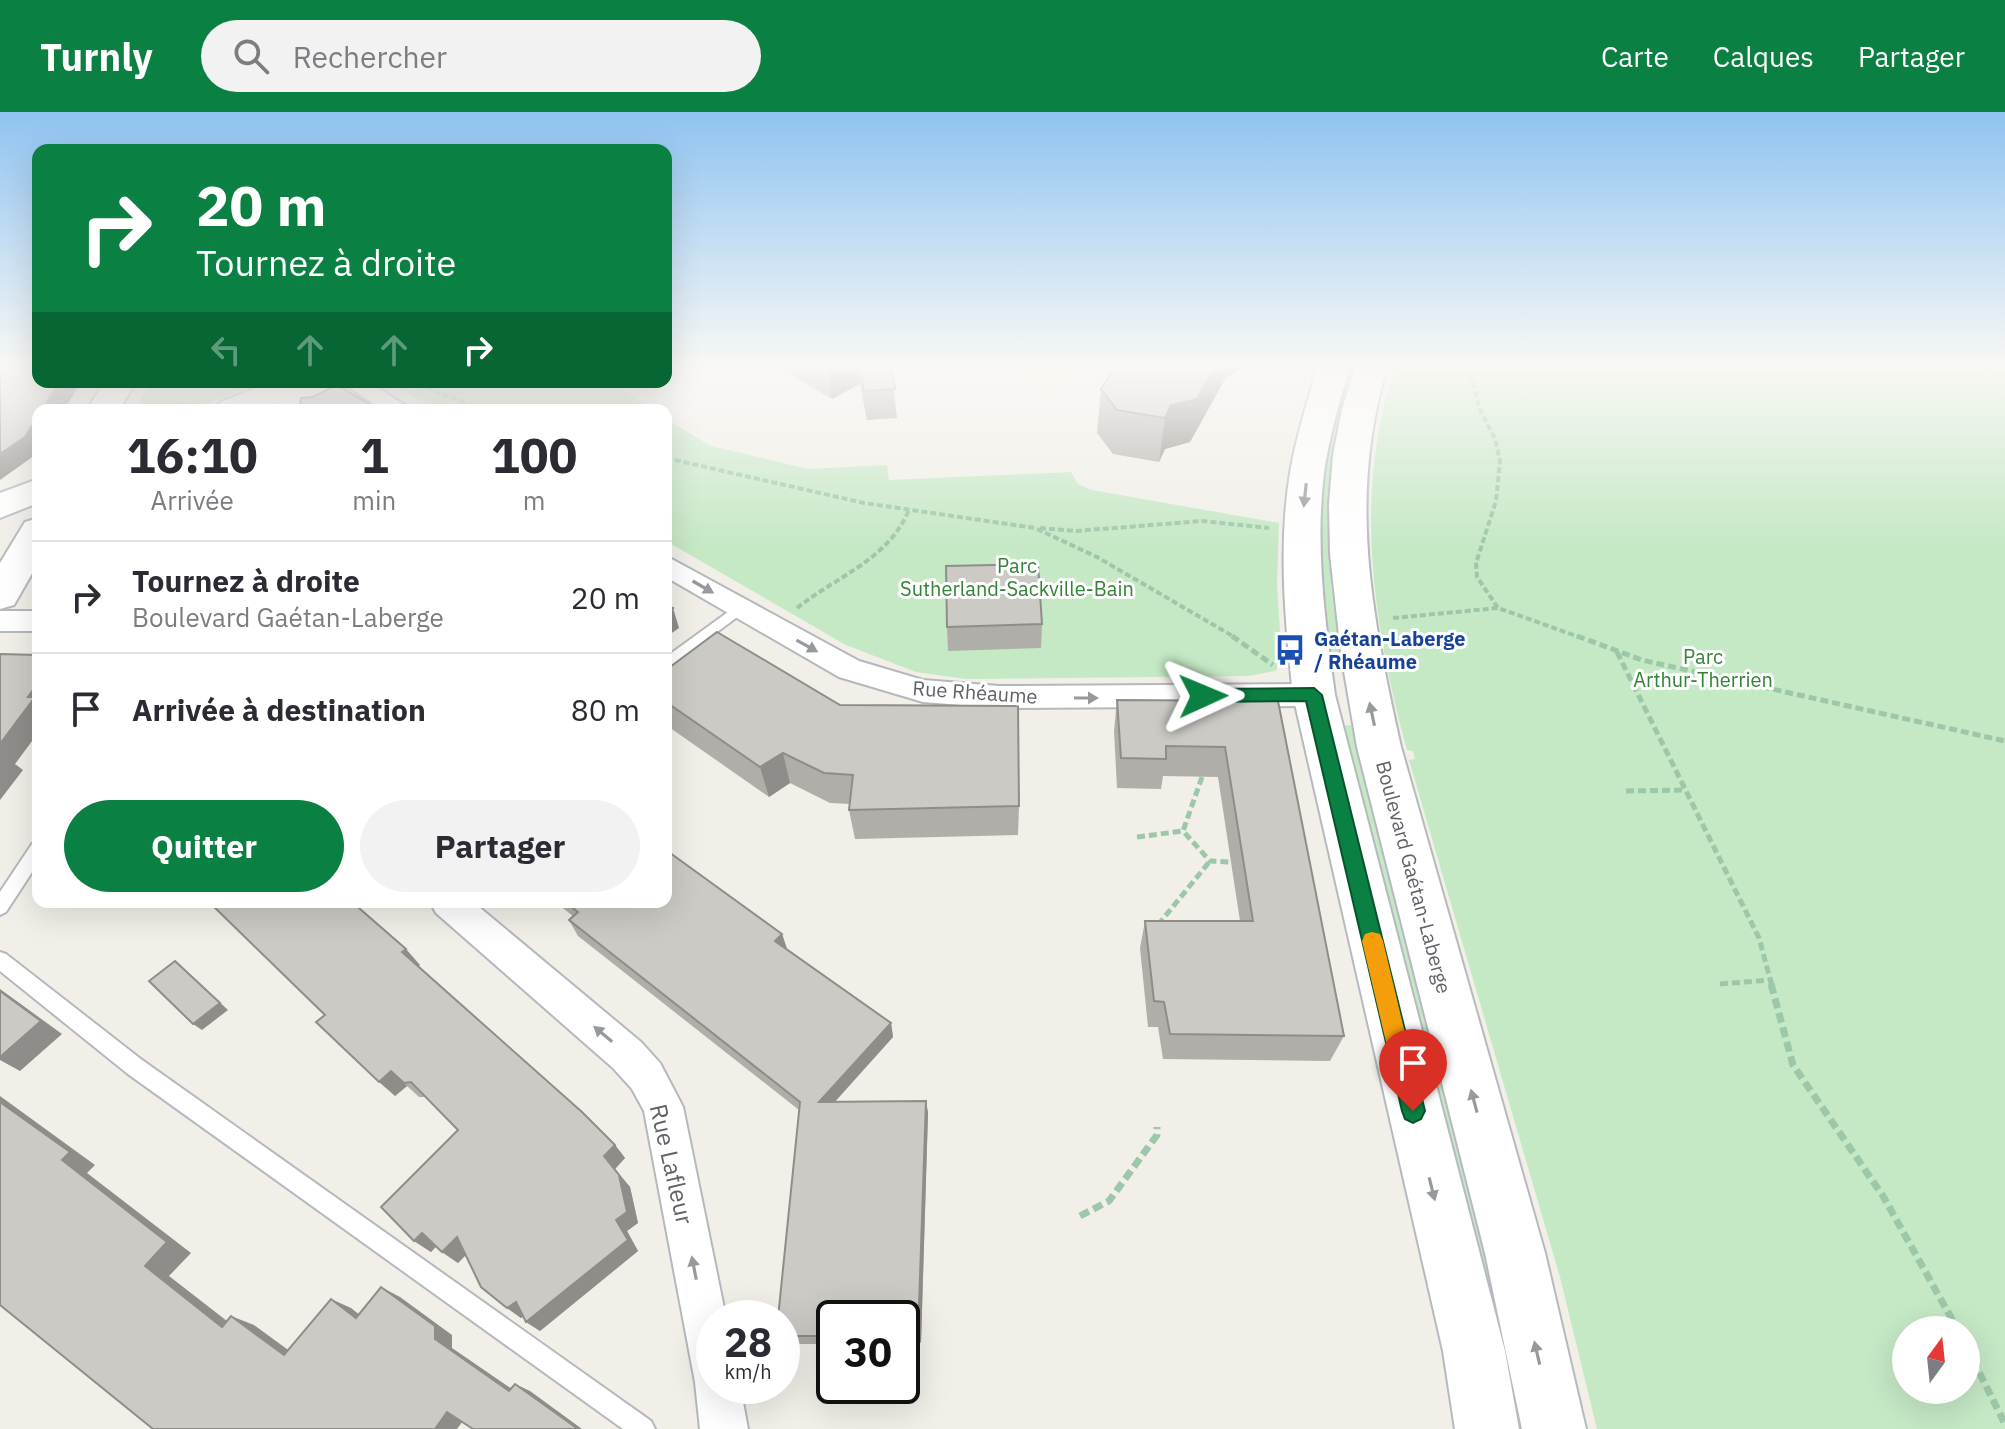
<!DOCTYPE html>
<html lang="fr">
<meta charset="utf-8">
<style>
:root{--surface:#fff;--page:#f2f2f3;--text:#2b2b33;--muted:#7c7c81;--line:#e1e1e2;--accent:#0b8043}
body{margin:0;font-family:"IBM Plex Sans",sans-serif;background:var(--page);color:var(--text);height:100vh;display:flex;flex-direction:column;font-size:30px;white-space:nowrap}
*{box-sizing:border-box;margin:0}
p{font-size:26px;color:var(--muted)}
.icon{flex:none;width:44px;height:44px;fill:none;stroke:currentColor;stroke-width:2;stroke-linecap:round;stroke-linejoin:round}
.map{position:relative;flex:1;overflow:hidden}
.panel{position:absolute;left:32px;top:292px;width:640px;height:504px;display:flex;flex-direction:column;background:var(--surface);border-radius:16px;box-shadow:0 8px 32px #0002}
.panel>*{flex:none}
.top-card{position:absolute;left:32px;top:32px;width:640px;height:244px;border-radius:16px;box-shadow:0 8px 32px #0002;background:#0b8043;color:#fff;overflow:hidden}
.needle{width:52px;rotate:15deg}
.controls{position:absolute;left:1892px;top:1204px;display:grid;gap:16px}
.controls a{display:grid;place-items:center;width:88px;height:88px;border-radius:50%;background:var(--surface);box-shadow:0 8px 32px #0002;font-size:40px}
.speed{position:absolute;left:696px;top:1188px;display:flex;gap:16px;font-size:40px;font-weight:700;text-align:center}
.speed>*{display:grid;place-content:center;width:104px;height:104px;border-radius:50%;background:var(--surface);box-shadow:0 8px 32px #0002;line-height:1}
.speed small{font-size:20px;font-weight:400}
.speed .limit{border:4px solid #111;border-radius:12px;background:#fff;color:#111}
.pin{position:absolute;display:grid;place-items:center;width:68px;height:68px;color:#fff;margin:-82px -34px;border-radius:50% 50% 50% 0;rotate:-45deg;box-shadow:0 0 8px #0007}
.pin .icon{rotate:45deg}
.me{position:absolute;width:88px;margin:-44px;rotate:89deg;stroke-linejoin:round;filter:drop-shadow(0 0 6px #0008)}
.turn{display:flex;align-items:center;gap:28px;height:168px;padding:0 32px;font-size:36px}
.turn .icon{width:104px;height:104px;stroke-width:2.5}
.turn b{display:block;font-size:56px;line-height:68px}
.lanes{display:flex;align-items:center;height:76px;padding:0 32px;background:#0003;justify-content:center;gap:40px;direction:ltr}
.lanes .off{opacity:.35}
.eta{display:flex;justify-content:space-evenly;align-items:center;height:136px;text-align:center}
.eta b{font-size:48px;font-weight:700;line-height:56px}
.action{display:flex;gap:16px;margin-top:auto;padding:16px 32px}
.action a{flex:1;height:92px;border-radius:48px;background:var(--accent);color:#fff;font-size:32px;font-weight:700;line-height:92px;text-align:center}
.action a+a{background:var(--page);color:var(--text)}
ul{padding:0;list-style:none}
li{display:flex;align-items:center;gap:24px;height:112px;padding:0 32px;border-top:2px solid var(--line)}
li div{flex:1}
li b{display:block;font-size:30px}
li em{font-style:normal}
header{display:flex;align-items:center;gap:48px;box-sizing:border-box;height:112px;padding:0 40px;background:var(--accent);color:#fff}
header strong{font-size:38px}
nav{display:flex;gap:44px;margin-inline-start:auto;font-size:28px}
.search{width:560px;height:72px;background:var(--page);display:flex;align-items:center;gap:20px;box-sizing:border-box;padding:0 28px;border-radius:44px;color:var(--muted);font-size:30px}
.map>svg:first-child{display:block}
.commercial{fill:#fef7e0}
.green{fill:#c5e8c5;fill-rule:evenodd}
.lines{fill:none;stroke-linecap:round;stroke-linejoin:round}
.lane-casing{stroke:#b5b8bc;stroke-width:4}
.street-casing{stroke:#b5b8bc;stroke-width:4}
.secondary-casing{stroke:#b6babf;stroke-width:4}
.path-far2{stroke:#9cc7a9;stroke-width:4;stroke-dasharray:6 3;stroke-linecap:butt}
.path-far1{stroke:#9cc7a9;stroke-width:5;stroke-dasharray:8 4;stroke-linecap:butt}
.path{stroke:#9cc7a9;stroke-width:7;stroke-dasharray:10 5;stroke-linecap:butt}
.lane{fill:#fff;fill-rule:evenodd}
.street{fill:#fff;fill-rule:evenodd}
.secondary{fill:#fff;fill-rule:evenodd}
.wall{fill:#afaea9}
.shaded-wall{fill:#8f8d8a}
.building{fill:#cccac5;stroke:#8f8d8a;stroke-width:2}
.oneway{fill:#979a9d}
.route{fill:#0b8043;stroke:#07532c;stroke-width:2}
.slow{fill:#f59e0b}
.labels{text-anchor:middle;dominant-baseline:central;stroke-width:6;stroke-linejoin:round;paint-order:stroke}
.park-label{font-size:20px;fill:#348238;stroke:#fff}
.transit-label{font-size:20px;font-weight:bold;fill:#164399;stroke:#fff;text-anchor:start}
.street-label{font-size:20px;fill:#5f6368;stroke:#fff}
.near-street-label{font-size:24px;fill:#5f6368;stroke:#fff}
</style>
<header>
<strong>Turnly</strong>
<div class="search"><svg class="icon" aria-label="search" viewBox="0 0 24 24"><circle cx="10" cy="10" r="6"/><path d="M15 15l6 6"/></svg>Rechercher</div>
<nav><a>Carte</a><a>Calques</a><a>Partager</a></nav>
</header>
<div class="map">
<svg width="2005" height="1317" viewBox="0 0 2005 1317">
<rect width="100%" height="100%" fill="#f1efe8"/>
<path class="commercial" d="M1000 253H1092L1047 276Z"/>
<g class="green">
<path d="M1347 253H1357C1329 321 1325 399 1331 471 1333 498 1339 524 1340 551L1330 552 1319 473 1321 361 1341 265Z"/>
<path d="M1396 253H2005V1317H1597L1560 1165 1409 648 1415 647 1413 639 1407 638C1373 512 1352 379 1396 253ZM1906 1218H1966V1278H1906Z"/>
<path d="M151 270H259L191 298H135Z"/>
<path d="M398 270H612L653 298H438L399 276 402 274Z"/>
<path d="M666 307 711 334 808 357 887 353 889 368 1071 360 1078 372 1092 378 1279 411 1277 473 1282 551 1275 559 1249 564 966 567 916 560 846 533 666 429Z"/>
<path d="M1351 613 1490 1154 1524 1317H1507L1342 614Z"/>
</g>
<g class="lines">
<defs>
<g id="lane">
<path d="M739 492 746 497 744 500 666 558V545Z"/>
<path d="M38 730V751L6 800 0 803V780L32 732Z"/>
<path d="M0 840 6 842 142 948 651 1309 655 1317H623L128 962 0 859Z"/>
</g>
<g id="street">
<path d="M341 270H369L412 298H383Z"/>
<path d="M666 444 859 549 923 568 999 574 1314 572 1325 575 1329 583 1325 591 1314 594 999 596 923 590 839 565 666 465Z"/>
<rect x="0" y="499" width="38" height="20"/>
<path d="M430 790H473L641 930 660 951 683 995 726 1206H714V1274H740L748 1317H700L695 1270 644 999 632 977 613 956 436 801Z"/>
</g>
<g id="secondary">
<path d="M1318 253H1350C1340 289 1329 325 1324 361 1315 435 1325 510 1335 583L1505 1239 1519 1317H1455L1443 1239 1293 583C1285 509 1278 434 1290 361 1296 324 1308 288 1318 253Z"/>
<path d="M1356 253H1388C1347 384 1372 504 1401 635L1545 1141 1586 1317H1522L1485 1141 1357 635 1341 542 1330 442 1329 392 1333 343 1342 297Z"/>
<path d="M104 270H136L119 298H87Z"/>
<path d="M270 270H313L310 274 315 270H350C330 299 301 298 270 298L274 291 259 298H215L219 291Z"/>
<path d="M38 367V391L0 406V381Z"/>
<path d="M38 406V451L14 493 0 497V451L25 410Z"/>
</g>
</defs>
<use href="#lane" class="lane-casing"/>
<use href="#street" class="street-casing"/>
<use href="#secondary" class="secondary-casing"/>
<g class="path-far2">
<path d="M1468 253 1480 298 1495 327 1500 349 1496 389 1476 451 1477 465 1498 496"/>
<path d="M1977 253 2005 263"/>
<path d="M409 270 485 298"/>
<path d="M141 295 188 292"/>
<path d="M666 346 864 391 1035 416 1097 445 1236 526"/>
<path d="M1040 416 1076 419 1202 409 1269 416"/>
<path d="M797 496C837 464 888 448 909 398"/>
<path d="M1393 506 1498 496 1582 526"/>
</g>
<g class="path-far1">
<path d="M1232 524 1273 553"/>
<path d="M1577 524 1642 548 2005 629"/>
<path d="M1617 540 1759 826 1772 874"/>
<path d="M1202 665 1183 719 1210 749 1230 750"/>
<path d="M1626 679 1685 678"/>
<path d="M1137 725 1183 719"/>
<path d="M1158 813 1210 749"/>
<path d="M1720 872 1770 868"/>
</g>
<g class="path">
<path d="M1771 872 1793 953 1883 1084 1958 1218"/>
<path d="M1080 1104 1109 1089 1157 1023V1015"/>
<path d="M1966 1234 2005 1312"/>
</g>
<use href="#lane" class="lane"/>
<use href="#street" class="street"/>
<use href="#secondary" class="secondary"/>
</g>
<g class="wall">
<path d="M774 253H891L897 306 867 308 860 272 832 287Z"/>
<path d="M1226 265 1190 330 1165 337 1159 350 1113 342 1097 321 1101 277Z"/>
<path d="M1042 512 1041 536 948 539 947 515Z"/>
<path d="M666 558 840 593 1019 694 1018 723 855 727 849 698 850 692 830 691 790 671 769 685 666 613Z"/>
<path d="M1117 588 1278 589 1344 924 1330 949 1163 947 1158 915H1148L1140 836 1145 809H1240L1218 665 1163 664 1161 677 1117 676 1114 619Z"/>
<path d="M555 790H666L782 822 787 837 891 911 893 925 835 989H926L928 1001 921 1231H902V1206H834V1232H782V1206L799 998 578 824 569 808 573 804Z"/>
<path d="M420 853 418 855 615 1033 625 1046 615 1057 630 1075 638 1111 627 1119 638 1139 540 1219 526 1210 523 1204 521 1206 507 1196 466 1143 458 1151 442 1140 436 1135 431 1140 414 1129 458 1018 425 985H419L407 974 395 984 325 903Z"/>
</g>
<g class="shaded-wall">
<path d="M666 253H677L666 258Z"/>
<path d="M839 253H858L860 272 832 287 828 258Z"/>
<path d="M1216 253H1251L1226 265 1190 330 1165 337 1159 350 1165 306 1171 293Z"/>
<path d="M59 270H81L64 298H42Z"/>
<path d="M38 304V341L0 368V342Z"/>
<path d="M673 496 679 516 666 525V501Z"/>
<path d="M38 571V621L15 652 23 658 0 688V632L28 585Z"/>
<path d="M783 641 790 671 769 685 760 655Z"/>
<path d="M782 822 787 837 780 844 775 829Z"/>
<path d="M406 837 420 853 416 856 402 840Z"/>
<path d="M175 849 228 898 202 918 193 912Z"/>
<path d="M0 877 62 922 20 959 0 948Z"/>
<path d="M891 911 893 925 824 1002 819 990Z"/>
<path d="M391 959 407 974 395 984 379 970Z"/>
<path d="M0 984 95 1053 87 1061 191 1141 169 1164 245 1223 222 1215 145 1154 62 1048 0 990Z"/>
<path d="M926 989 928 1001 921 1231 918 1223Z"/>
<path d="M615 1033 625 1046 615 1057 630 1075 638 1111 627 1119 638 1139 540 1219 526 1210 616 1108 604 1044Z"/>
<path d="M422 1121 438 1132 431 1140 414 1129Z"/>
<path d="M457 1125 472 1136 458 1151 442 1140Z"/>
<path d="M381 1175 400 1185 452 1223V1236L525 1286 509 1279 435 1227Z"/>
<path d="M331 1187 351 1196 375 1215 356 1206Z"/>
<path d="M516 1190 531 1199 521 1206 507 1196Z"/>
<path d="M231 1204 254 1213 306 1251 284 1243Z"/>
<path d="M515 1272 530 1279 582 1317H578Z"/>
<path d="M447 1300 465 1306 457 1317H435Z"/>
</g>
<g class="building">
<path d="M0 253H38V270H59L42 298H38V304L25 325 0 342Z"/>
<path d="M819 253H839L828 258Z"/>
<path d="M859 253H891L895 277 864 279Z"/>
<path d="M1117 253H1216L1197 287 1171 293 1165 306 1117 298 1101 277Z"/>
<path d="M337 273 379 298H290L300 293 301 286 313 285Z"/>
<path d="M1038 452 1042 512 947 515 946 454Z"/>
<path d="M666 492 673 496 666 501Z"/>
<path d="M717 520 840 593 1018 594 1019 694 849 698 853 663 824 661 783 641 760 655 666 590V558Z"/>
<path d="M0 542 38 543V571L28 585H35L0 632Z"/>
<path d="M1117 588 1278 589 1344 924 1170 922 1164 890 1154 889 1145 809H1253L1225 635 1166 634V647L1121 646Z"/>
<path d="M666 738 782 822 775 829 891 911 819 990 926 989 918 1223H902V1206H834V1224H782V1206H778L800 990 569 808 578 800 565 790H666Z"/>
<path d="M209 790H352L406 837 402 840 582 1000 615 1033 604 1044 619 1063 627 1100 616 1108 628 1128 526 1210 516 1190 507 1196 481 1175 457 1125 442 1140 422 1121 414 1129 381 1095 458 1018 411 970 404 971 391 959 379 970 316 910 325 903Z"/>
<path d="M175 849 220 891 193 912 149 869Z"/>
<path d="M0 879 41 909 0 945Z"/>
<path d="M0 990 70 1040 62 1048 167 1130 145 1154 222 1215 231 1204 284 1243 331 1187 356 1206 381 1175 435 1214V1227L509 1279 515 1272 578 1317H473L447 1300 435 1317H153L0 1193Z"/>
</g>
<defs><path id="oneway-solid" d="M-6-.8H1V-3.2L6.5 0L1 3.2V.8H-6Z" transform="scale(2)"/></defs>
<g class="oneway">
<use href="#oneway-solid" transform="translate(1305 383) rotate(96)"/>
<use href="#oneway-solid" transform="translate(703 475) rotate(30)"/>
<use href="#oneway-solid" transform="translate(807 534) rotate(29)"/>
<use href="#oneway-solid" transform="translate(1086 586)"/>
<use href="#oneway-solid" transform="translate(1372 602) rotate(-102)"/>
<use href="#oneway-solid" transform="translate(603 922) rotate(-140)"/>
<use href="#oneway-solid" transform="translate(1474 989) rotate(-105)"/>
<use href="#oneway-solid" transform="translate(1432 1077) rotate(76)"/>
<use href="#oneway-solid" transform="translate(694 1156) rotate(-101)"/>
<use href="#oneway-solid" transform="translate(1537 1241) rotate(-103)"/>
</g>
<linearGradient id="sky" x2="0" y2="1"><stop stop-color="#8fc3f1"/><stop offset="0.58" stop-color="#f9f8f5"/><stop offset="1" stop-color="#f9f8f5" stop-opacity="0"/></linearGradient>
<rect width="2005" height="437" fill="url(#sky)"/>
<path class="route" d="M1314 576 1322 583 1425 999 1421 1007 1413 1011 1405 1007 1402 999 1306 589 1203 590 1194 584 1203 577Z"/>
<path class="slow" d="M1372 820 1380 822 1383 829 1408 934 1405 941 1397 944 1390 941 1387 934 1362 829 1365 822Z"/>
<defs>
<symbol id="bus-bare" viewBox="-9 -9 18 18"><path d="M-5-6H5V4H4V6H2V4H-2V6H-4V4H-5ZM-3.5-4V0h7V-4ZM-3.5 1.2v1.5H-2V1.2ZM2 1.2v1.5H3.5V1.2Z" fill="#1a4fb4" stroke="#fff" stroke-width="2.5" paint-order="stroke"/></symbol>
</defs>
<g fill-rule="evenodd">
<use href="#bus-bare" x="1268" y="516" width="44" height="44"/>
</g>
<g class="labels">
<g class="park-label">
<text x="1017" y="453">Parc<tspan x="1017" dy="23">Sutherland-Sackville-Bain</tspan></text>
<text x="1703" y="544">Parc<tspan x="1703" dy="23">Arthur-Therrien</tspan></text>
</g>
<g class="transit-label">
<text x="1314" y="526">Gaétan-Laberge<tspan x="1314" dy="23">/ Rhéaume</tspan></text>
</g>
<g class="street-label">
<text transform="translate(975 580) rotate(4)">Rue Rhéaume</text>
<text transform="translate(1414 765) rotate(75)">Boulevard Gaétan-Laberge</text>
</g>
<g class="near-street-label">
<text transform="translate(672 1052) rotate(77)">Rue Lafleur</text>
</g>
</g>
</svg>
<div class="controls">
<a><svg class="needle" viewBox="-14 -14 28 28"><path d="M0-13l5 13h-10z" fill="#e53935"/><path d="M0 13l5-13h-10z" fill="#7c7c81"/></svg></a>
</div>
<div class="speed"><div>28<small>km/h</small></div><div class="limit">30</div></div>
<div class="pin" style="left:1413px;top:999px;background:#d93025"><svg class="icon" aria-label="arrive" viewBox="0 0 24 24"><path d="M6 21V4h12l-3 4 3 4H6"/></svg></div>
<svg class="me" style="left:1203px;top:584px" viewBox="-20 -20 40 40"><path d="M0-17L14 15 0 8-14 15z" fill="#0b8043" stroke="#fff" stroke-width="4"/></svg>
<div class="top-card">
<div class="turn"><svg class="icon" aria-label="right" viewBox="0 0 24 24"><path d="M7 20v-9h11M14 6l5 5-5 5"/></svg><div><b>20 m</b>Tournez à droite</div></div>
<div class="lanes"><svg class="icon off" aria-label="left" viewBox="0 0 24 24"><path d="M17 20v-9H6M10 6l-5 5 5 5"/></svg><svg class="icon off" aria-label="ahead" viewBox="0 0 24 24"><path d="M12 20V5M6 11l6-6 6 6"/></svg><svg class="icon off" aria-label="ahead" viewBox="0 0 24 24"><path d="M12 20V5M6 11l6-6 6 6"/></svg><svg class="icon" aria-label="right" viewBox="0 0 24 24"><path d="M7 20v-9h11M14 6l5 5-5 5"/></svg></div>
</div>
<section class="panel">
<div class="eta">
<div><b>16:10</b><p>Arrivée</p></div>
<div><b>1</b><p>min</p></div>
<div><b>100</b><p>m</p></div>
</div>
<ul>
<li><svg class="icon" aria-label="right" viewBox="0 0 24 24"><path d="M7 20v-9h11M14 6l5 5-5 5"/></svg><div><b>Tournez à droite</b><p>Boulevard Gaétan-Laberge</p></div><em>20 m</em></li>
<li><svg class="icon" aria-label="arrive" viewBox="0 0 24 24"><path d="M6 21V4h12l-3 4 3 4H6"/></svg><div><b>Arrivée à destination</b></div><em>80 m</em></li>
</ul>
<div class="action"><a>Quitter</a><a>Partager</a></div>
</section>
</div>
